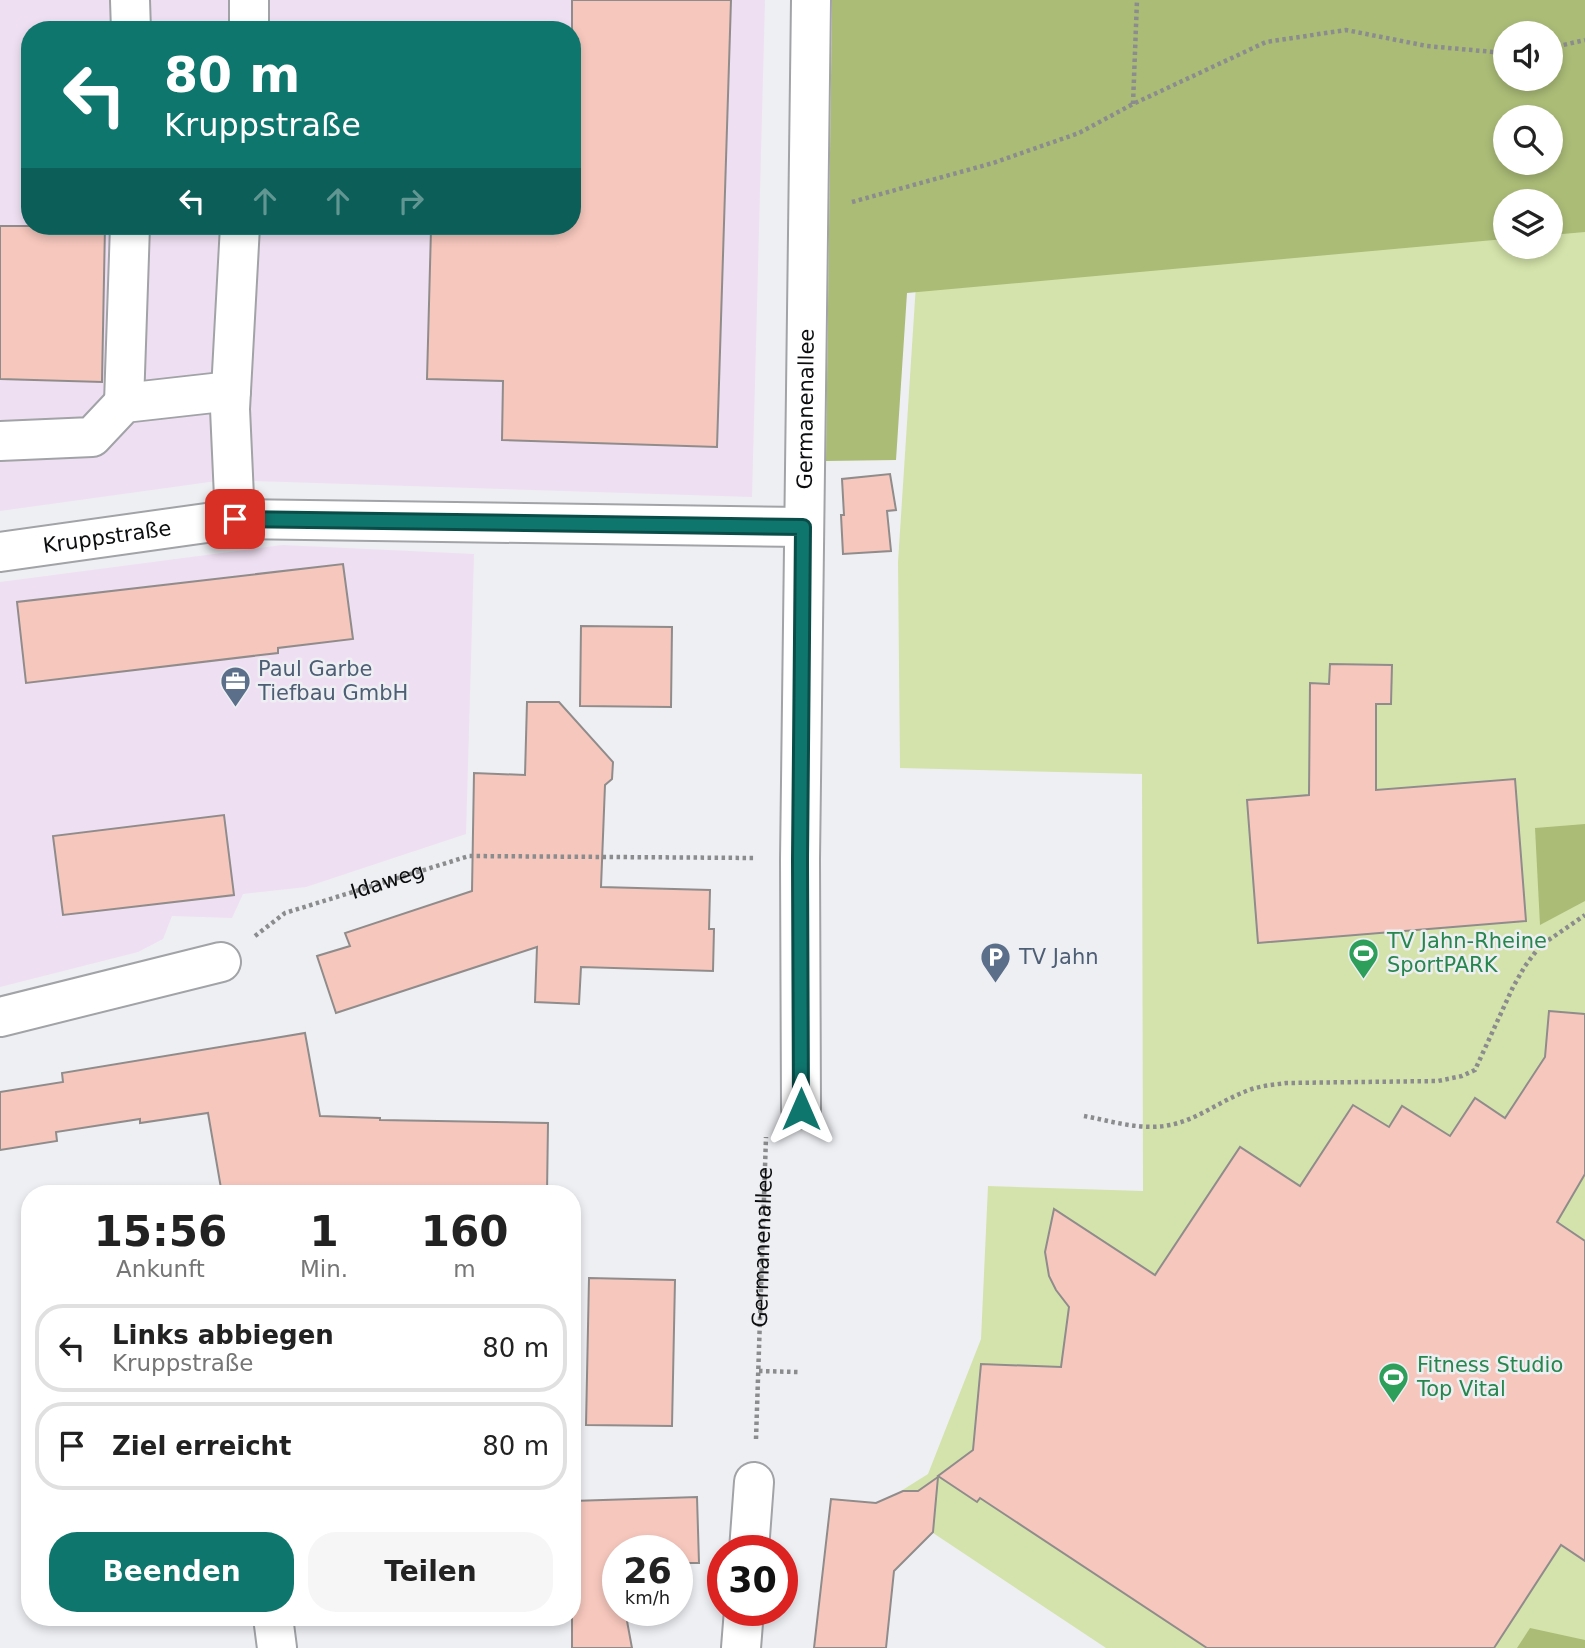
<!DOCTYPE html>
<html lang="de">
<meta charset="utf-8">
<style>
:root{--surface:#fff;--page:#f6f6f6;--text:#222;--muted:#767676;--line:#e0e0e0;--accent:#0f766e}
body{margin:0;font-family:"DejaVu Sans",sans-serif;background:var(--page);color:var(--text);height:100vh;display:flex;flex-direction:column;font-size:26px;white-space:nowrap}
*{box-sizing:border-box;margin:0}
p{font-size:23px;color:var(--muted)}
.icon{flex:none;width:38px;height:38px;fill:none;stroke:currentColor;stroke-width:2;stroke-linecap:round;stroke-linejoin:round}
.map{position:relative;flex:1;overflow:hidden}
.details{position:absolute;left:21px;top:1185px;width:560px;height:441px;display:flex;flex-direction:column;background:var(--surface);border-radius:28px;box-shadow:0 4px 10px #0003}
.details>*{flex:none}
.guide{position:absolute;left:21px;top:21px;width:560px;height:214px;border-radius:28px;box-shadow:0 4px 10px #0003;background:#0f766e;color:#fff;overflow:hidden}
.buttons{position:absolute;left:1493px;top:21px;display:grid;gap:14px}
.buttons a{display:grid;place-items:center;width:70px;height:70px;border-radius:50%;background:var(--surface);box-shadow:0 4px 10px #0003;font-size:35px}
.speed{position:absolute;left:602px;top:1535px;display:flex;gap:14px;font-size:35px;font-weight:700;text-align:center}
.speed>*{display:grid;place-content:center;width:91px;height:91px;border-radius:50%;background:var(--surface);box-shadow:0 4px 10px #0003;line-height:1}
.speed small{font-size:18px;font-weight:400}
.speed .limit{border:10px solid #d22;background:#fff;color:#111}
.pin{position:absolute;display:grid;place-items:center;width:60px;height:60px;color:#fff;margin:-30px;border-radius:14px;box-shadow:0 4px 10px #0006}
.me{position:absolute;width:77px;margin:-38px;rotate:0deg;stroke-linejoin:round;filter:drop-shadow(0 0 5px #0008)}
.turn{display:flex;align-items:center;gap:24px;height:147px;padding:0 28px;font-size:32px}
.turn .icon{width:91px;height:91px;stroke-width:2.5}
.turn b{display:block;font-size:49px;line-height:60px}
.lanes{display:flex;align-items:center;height:66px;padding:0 28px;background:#0003;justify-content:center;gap:35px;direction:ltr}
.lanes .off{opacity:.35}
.eta{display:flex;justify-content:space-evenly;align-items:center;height:119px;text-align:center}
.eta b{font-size:42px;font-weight:800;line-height:49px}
.button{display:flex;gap:14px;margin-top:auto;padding:14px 28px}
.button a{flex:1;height:80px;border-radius:28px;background:var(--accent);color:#fff;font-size:28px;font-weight:800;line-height:80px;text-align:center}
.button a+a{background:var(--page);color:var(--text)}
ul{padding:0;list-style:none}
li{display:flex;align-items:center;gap:21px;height:88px;margin:0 14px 10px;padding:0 14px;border:4px solid var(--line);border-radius:28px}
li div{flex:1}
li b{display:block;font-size:26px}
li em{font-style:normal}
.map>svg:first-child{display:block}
.industrial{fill:#efdff2;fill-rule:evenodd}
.green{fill:#d4e3ab}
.forest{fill:#abbc77;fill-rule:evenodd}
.building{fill:#f6c7bd;stroke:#908c8b;stroke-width:2}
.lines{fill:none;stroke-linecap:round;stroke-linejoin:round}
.minor-casing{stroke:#a1a3a6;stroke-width:42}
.path{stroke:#8b8c8e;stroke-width:4.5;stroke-dasharray:3.5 3.5;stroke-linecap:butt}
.minor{stroke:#fff;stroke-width:38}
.route-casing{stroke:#0a4d48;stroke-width:18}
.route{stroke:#0f766e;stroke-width:12}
.labels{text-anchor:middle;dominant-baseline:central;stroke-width:5;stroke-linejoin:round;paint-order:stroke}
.street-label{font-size:21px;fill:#0c0d0e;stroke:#eeeff3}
.service-label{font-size:21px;fill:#4e5e75;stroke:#eeeff3;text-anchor:start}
.leisure-label{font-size:21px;fill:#27864d;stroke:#eeeff3;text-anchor:start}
</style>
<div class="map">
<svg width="1585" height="1648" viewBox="0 0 1585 1648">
<rect width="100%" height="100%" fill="#eeeff3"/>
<g class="industrial">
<path d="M0 0H765L752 497 224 480 0 511ZM30 30H572V226H30Z"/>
<path d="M282 545 474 554 466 834 306 887 243 894 232 918 172 916 163 939 138 952 0 987V582Z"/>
</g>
<path class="green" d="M1585 228V1648H1106L885 1501 928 1474 981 1339 988 1186 1143 1191 1142 774 900 768 898 562 916 284 1505 234V247H1550L1551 231Z"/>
<g class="forest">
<path d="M832 0H1585V232L1551 235 1550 201H1505V239L907 293 896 460 826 461ZM1505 33H1550V79H1505ZM1505 117H1550V163H1505Z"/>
<path d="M1585 824V901L1540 925 1535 828Z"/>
<path d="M1530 1628 1585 1640V1648H1517Z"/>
</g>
<g class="building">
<path d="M572 0H731L717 447 502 440 503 381 427 379 431 229 495 231V226H572Z"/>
<path d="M0 226H105L102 382 0 379Z"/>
<path d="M890 474 896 510 887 511 891 551 843 554 841 515H844L842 479Z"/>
<path d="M343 564 353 639 278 648V653L26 683 17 602Z"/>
<path d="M581 626 672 627 671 707 580 706Z"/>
<path d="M1330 664 1392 665 1391 704H1376V790L1515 779 1526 921 1258 943 1247 800 1309 795 1310 683 1329 684Z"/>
<path d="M527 702H559L613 762 612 779 605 785 601 887 710 890 709 929H714L713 971 581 967 579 1004 535 1002 537 947 336 1013 317 956 350 946 345 933 472 891 474 773 525 775Z"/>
<path d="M224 815 234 895 63 915 53 836Z"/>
<path d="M1549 1011 1585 1014V1174L1557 1222 1585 1241V1561L1561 1545 1494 1648H1207L980 1498 977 1502 938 1476 973 1450 981 1364 1061 1367 1069 1307 1056 1290 1049 1276 1045 1252 1054 1209 1155 1275 1240 1147 1300 1186 1353 1105 1389 1127 1402 1106 1450 1136 1475 1098 1505 1118 1545 1057Z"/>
<path d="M305 1033 320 1116 380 1118V1120L548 1123 547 1194H222L208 1113 140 1123V1119L56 1132 57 1141 0 1150V1092L63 1082 62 1073Z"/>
<path d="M589 1278 675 1280 672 1426 586 1425Z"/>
<path d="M938 1477 933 1532 894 1571 886 1648H814L831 1499 876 1503 903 1491H918Z"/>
<path d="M697 1497 699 1563H677V1550H618V1610H625L632 1648H572V1501Z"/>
</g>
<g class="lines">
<defs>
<g id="minor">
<path d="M130 0 131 30"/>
<path d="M249 30V0"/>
<path d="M124 403 130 226"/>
<path d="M0 441 92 437 124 403 231 391"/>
<path d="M235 519 230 409 240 226"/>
<path id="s3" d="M0 552 235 519 803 527"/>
<path d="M0 1017 221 962"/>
<path id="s4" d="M801 1109 800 860 811 0"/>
<path d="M749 1550 754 1482"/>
<path d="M273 1617 277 1648"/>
<path d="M741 1648 744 1610"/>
</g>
</defs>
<use href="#minor" class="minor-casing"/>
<g class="path">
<path d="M1550 48 1585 40"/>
<path d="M1133 104 1137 0"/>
<path d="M852 202 993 163 1079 133 1133 104 1266 42 1346 30 1427 46 1505 53"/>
<path id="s1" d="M255 936 285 913 469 856 755 858"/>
<path d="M1084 1116C1111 1121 1142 1131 1170 1125 1196 1120 1219 1102 1244 1092 1257 1086 1272 1085 1286 1083L1438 1081 1462 1076 1475 1070 1513 987 1525 966 1540 946 1585 915"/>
<path d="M759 1371 798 1372"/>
<path id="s2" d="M756 1439 766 1137"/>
</g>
<use href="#minor" class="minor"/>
</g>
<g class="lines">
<defs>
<path id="route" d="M235 519 803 527 800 860 801 1109"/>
</defs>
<use href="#route" class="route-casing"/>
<use href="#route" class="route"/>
</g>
<defs>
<symbol id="office-pin" viewBox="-11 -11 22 30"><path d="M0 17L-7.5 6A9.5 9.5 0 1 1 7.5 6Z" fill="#5c6f8a" stroke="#eeeff3"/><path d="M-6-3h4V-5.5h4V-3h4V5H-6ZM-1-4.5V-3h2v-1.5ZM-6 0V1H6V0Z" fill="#fff"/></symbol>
<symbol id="stadium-pin" viewBox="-11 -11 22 30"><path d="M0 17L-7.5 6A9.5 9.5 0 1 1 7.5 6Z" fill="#2e9e5b" stroke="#eeeff3"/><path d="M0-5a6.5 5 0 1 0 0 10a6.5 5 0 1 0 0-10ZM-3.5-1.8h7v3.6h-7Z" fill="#fff"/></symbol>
<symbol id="parking-pin" viewBox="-11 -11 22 30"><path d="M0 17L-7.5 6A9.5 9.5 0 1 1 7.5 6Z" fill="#5c6f8a" stroke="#eeeff3"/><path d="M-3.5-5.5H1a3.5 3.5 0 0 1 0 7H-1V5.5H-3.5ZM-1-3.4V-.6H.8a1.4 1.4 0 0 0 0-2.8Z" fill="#fff"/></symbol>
</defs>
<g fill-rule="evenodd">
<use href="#office-pin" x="218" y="664" width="35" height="47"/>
<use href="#stadium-pin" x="1346" y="936" width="35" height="47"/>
<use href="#parking-pin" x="978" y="940" width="35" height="47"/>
<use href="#stadium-pin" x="1376" y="1360" width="35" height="47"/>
</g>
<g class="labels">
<g class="street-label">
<text stroke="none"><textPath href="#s4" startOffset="700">Germanenallee</textPath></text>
<text stroke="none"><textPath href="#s3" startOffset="108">Kruppstraße</textPath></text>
<text stroke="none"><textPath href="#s1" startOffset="145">Idaweg</textPath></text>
<text stroke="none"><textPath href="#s2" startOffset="192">Germanenallee</textPath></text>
</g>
<g class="service-label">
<text x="258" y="669">Paul Garbe<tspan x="258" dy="24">Tiefbau GmbH</tspan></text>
<text x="1019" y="957">TV Jahn</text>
</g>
<g class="leisure-label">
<text x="1387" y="941">TV Jahn-Rheine<tspan x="1387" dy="24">SportPARK</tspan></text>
<text x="1417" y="1365">Fitness Studio<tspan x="1417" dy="24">Top Vital</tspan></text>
</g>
</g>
</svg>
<div class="buttons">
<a><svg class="icon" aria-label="sound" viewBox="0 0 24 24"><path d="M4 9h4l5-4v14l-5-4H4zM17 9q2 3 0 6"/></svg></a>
<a><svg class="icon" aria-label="search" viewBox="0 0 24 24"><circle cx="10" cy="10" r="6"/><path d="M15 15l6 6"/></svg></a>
<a><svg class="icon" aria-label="layers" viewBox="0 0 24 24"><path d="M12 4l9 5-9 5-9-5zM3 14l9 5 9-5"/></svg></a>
</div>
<div class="speed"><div>26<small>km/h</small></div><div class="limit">30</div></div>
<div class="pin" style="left:235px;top:519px;background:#d93025"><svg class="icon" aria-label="arrive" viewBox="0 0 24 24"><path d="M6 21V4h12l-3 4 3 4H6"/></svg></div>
<svg class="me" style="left:801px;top:1109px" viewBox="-20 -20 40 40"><path d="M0-17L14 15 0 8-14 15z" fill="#0f766e" stroke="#fff" stroke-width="4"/></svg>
<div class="guide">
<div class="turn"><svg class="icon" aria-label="left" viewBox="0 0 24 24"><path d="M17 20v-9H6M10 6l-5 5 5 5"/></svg><div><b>80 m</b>Kruppstraße</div></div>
<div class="lanes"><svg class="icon" aria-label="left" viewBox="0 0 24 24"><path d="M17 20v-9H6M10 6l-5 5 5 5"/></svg><svg class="icon off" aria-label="ahead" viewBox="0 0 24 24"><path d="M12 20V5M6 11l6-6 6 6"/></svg><svg class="icon off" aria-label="ahead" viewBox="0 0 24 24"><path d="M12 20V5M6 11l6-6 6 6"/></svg><svg class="icon off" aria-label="right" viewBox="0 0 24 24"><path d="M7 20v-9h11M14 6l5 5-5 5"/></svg></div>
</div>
<section class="details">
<div class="eta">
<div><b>15:56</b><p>Ankunft</p></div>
<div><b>1</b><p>Min.</p></div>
<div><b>160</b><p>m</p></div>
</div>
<ul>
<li><svg class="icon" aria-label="left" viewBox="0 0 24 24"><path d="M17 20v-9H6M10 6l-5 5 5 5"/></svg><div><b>Links abbiegen</b><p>Kruppstraße</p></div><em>80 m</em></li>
<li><svg class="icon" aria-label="arrive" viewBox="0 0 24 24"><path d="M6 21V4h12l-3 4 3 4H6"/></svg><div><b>Ziel erreicht</b></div><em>80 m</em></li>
</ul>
<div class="button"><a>Beenden</a><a>Teilen</a></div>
</section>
</div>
